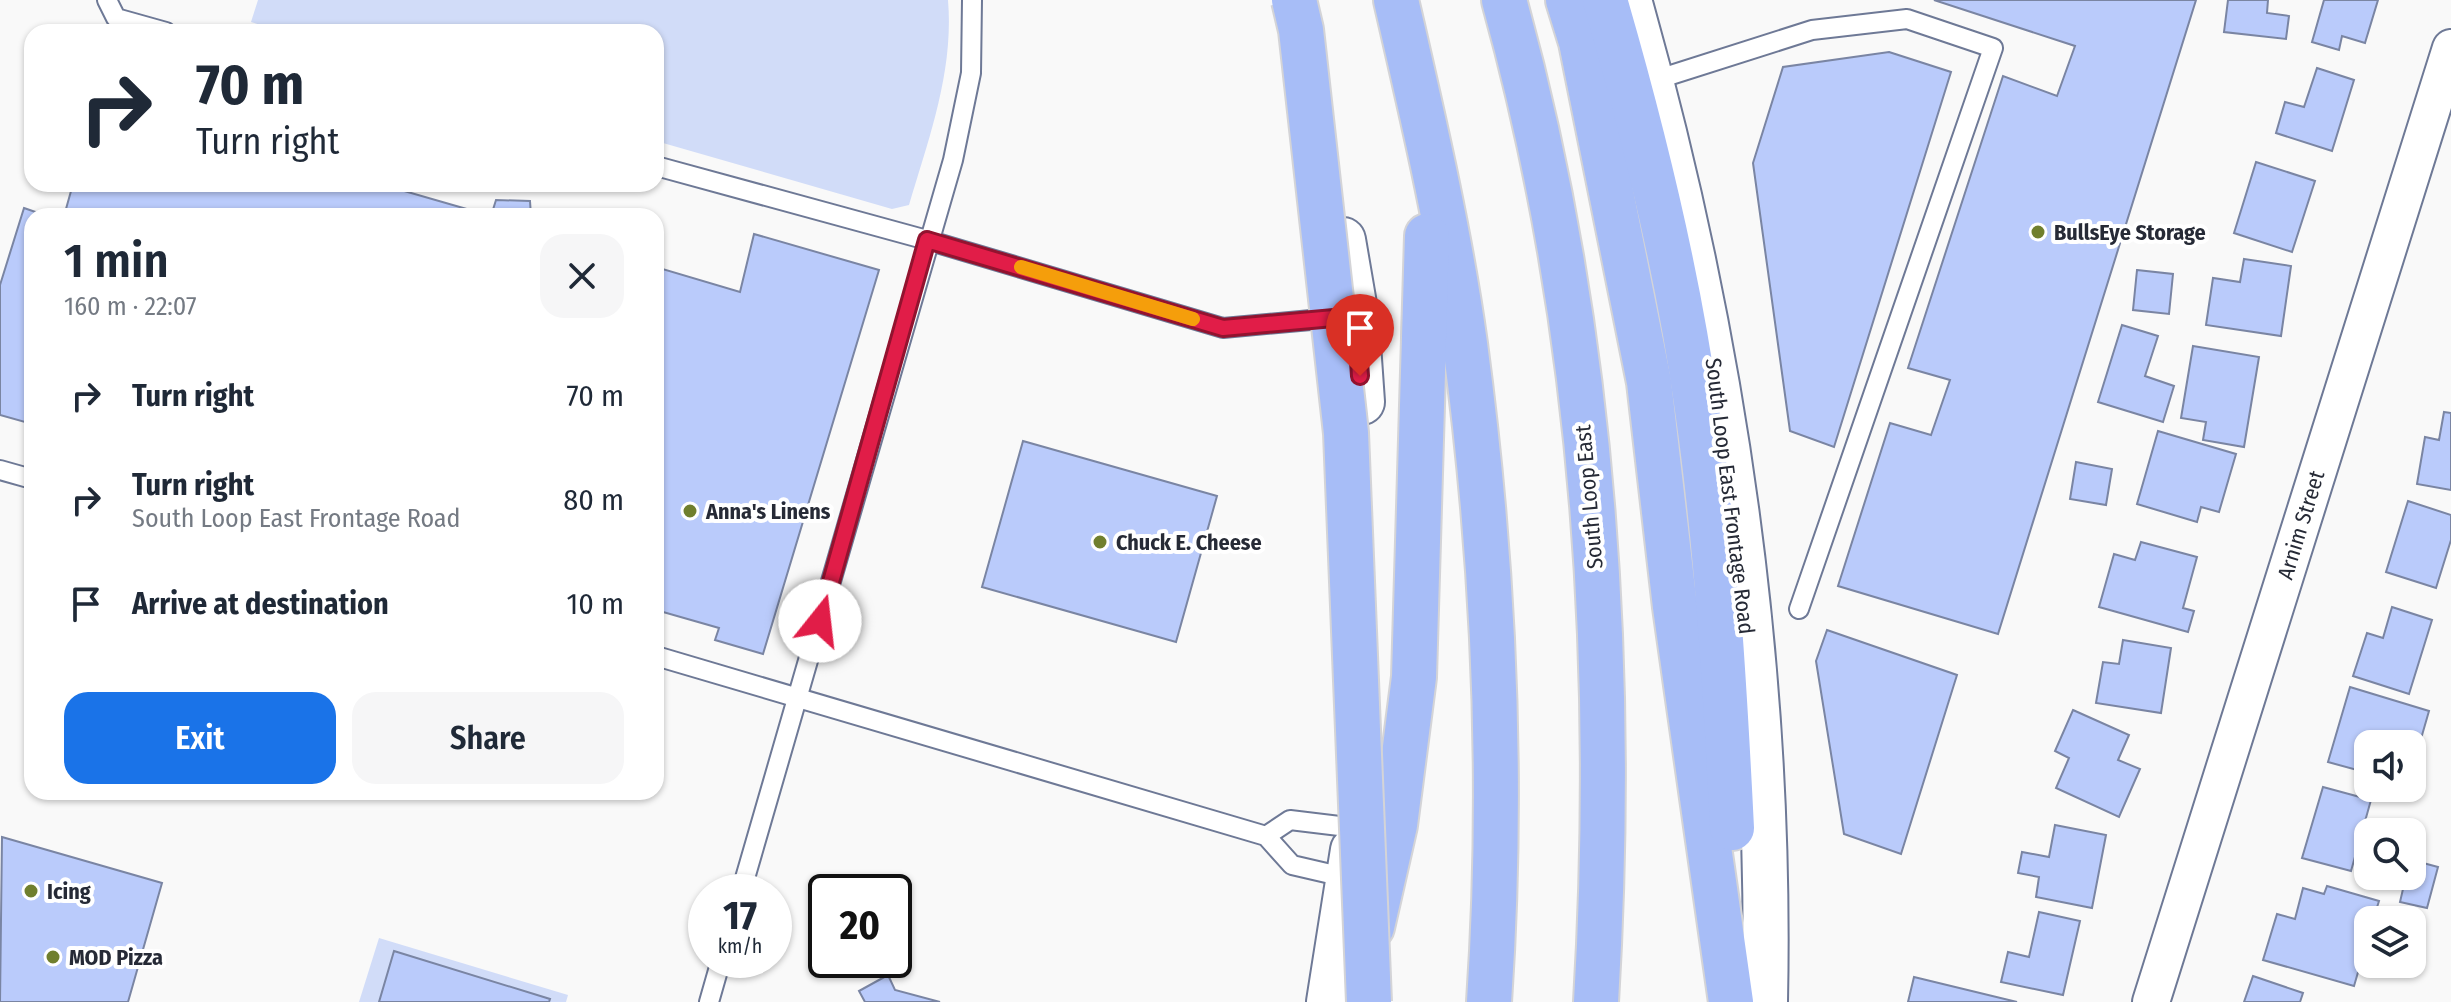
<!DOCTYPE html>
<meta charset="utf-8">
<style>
:root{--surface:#fff;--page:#f6f6f7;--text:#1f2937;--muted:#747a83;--accent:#1a73e8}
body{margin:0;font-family:"Fira Sans Condensed",sans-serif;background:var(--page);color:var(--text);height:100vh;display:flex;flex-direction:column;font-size:30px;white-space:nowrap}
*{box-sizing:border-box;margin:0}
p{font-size:26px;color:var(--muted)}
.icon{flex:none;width:44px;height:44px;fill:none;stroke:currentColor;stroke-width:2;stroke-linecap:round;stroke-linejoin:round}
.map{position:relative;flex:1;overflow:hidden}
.drawer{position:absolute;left:24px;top:208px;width:640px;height:592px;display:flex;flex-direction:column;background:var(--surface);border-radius:24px;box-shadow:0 2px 6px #0004}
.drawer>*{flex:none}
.guide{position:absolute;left:24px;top:24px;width:640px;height:168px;border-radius:24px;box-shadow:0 2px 6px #0004;background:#fff;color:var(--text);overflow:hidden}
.buttons{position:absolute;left:2354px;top:730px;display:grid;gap:16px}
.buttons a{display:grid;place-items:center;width:72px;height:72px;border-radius:16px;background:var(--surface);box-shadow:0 2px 6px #0004;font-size:40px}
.speed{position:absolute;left:688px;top:874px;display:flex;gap:16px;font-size:40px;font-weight:700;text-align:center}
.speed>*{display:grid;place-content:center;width:104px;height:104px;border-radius:50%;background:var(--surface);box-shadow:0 2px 6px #0004;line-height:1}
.speed small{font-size:20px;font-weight:400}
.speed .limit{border:4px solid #111;border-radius:12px;background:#fff;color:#111}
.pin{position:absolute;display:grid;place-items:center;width:68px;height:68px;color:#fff;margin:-82px -34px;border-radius:50% 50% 50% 0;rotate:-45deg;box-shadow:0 0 8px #0007}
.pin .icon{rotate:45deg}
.me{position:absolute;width:88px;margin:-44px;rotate:16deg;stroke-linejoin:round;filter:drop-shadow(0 0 6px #0008)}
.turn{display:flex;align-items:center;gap:28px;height:168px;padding:0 40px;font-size:36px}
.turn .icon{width:104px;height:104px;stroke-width:2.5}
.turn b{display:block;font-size:56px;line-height:68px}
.round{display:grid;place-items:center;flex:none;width:84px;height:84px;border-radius:24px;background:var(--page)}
.summary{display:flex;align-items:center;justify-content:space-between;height:136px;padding:0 40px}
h1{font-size:48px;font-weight:600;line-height:60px}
.action{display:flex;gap:16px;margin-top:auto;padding:16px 40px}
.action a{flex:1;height:92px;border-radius:24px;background:var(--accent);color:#fff;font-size:32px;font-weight:600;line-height:92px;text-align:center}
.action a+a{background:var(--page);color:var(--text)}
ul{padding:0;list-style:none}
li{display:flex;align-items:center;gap:24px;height:104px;padding:0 40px}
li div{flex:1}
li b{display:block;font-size:30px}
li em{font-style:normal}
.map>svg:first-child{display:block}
.green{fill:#d1dcf8}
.building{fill:#bacbfb;stroke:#7a85a3;stroke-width:2}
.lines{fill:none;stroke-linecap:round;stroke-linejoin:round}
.lane-casing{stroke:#6e7996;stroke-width:22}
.street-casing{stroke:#6e7996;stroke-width:40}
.secondary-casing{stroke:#6e7996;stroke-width:48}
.highway-casing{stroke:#d4d4d7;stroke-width:48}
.lane{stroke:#fff;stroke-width:18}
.street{stroke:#fff;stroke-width:36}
.secondary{stroke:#fff;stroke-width:44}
.highway{stroke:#a7bdf7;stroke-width:44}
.highway-bridge-casing{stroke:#d4d4d7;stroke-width:48;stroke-linecap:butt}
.highway-bridge{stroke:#a7bdf7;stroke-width:44}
.route-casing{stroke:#92132f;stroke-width:20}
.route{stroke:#e11d48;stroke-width:14}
.slow{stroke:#f59e0b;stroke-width:14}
.poi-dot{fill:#707f2e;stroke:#fff;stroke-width:3}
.labels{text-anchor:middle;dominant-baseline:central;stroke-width:8;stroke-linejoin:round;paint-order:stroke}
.poi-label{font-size:22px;font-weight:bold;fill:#262a36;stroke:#fff;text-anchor:start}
.street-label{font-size:22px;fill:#262a36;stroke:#fff}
</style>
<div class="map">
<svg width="2451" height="1002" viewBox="0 0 2451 1002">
<rect width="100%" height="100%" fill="#f9f9f9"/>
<g class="green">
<path d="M258 0H948C954 71 929 138 909 205L892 209 656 141V32H285L251 22Z"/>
<path d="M379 938 568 995 566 1002H359Z"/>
</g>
<g class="building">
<path d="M1934 0H2196L1998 634 1838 586 1890 423 1931 435 1950 380 1908 368 2003 76 2057 96 2075 46Z"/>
<path d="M2228 0H2268L2267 13 2289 16 2286 39 2224 32Z"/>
<path d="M2324 0H2378L2365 43 2342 36 2339 50 2312 42Z"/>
<path d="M1889 52 1951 72 1834 447 1790 431 1753 163 1783 67Z"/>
<path d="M2317 68 2354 80 2332 151 2276 133 2285 102 2304 107Z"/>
<path d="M2256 162 2315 181 2292 252 2234 233Z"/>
<path d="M73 184H380L491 216 496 200 530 201 531 216H64Z"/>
<path d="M24 208 47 216H32V424L0 415V285Z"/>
<path d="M754 234 879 270 763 654 715 640 719 628 656 610V267L740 292Z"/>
<path d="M2244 259 2291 266 2281 336 2206 325 2213 278 2240 282Z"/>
<path d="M2137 270 2173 274 2169 314 2133 310Z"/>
<path d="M2122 325 2158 336 2145 376 2174 386 2163 422 2098 402Z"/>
<path d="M2193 346 2259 357 2244 447 2203 440 2206 422 2181 418Z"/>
<path d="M2444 412 2451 413V490L2417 484 2425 437 2439 440Z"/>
<path d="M2158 431 2236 454 2219 512 2201 507 2197 522 2137 504Z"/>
<path d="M1023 441 1217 496 1176 642 982 587Z"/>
<path d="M2076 462 2112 469 2106 505 2070 499Z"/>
<path d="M2408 501 2451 515V540L2436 588 2386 572Z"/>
<path d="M2141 542 2197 557 2183 608 2194 611 2188 632 2099 607 2114 554 2135 560Z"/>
<path d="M2392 607 2432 620 2409 694 2353 676 2367 633 2383 638Z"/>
<path d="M1827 630 1957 675 1901 854 1844 834 1816 661Z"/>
<path d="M2123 640 2171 648 2161 713 2096 703 2103 662 2119 664Z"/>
<path d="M2350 687 2429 711 2416 756 2412 755V744H2368V773L2328 762Z"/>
<path d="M2073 710 2129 735 2118 760 2140 769 2119 817 2056 788 2069 758 2055 751Z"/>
<path d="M2323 787 2371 800 2351 871 2302 858Z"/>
<path d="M2055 825 2106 835 2092 908 2036 897 2039 877 2018 873 2022 852 2049 857Z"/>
<path d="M2 837 162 883 128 1002H0Z"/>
<path d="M2412 860 2438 867 2427 908 2400 902 2406 876H2412Z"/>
<path d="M2327 886 2379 901 2373 920H2368V938L2354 986 2263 960 2277 914 2295 919 2303 888 2324 894Z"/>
<path d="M2039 912 2080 921 2063 995 2001 982 2008 952 2029 957Z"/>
<path d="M394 951 550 999 549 1002H379Z"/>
<path d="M888 975 895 990 940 1002H865L859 991Z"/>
<path d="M2253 976 2303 993 2300 1002H2244Z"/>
<path d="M1914 977 2017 1002H1908Z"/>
</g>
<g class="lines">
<defs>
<g id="lane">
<path d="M107 0 116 18 166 32"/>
<path d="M1652 81 1812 30 1907 19 1993 48 1799 609"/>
<path d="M656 166 927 240 1223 328 1333 318"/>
<path d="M0 470 32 479"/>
<path d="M656 656 1266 836 1292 865 1348 878"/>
<path d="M1266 836 1290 820 1356 828"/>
<path d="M741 892 953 160 971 73 972 0"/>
<path d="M709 1002 721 960"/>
</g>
<path id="street" d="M2151 1002 2451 48"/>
<g id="secondary">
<path d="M1629 0C1721 325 1772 664 1765 1002"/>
<path d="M1343 240 1356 316 1362 402"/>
<path d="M1329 1002 1353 850"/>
</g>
<g id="highway">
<path d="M1396 0C1422 114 1449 228 1465 344 1494 562 1504 782 1489 1002"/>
<path d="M1504 0C1594 324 1616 667 1596 1002"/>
<path d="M1568 0 1581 42 1649 382 1675 607 1731 1002"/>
<path d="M1605 0C1644 134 1678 271 1697 409 1717 548 1725 688 1732 828"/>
<path d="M1372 927 1395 825 1414 677 1427 236"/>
</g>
</defs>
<use href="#lane" class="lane-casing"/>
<use href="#street" class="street-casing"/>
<use href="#secondary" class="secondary-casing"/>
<use href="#highway" class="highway-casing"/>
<use href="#lane" class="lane"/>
<use href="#street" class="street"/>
<use href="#secondary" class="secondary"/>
<use href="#highway" class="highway"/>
<defs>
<path id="highway-bridge" d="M1294 0 1301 30 1346 433 1369 1002"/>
</defs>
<use href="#highway-bridge" class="highway-bridge-casing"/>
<use href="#highway-bridge" class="highway-bridge"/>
</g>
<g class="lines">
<defs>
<path id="route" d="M820 621 927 240 1223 328 1356 316 1360 376"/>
</defs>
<use href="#route" class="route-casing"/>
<use href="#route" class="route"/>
<path class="slow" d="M1021 267 1193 319"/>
</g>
<g class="poi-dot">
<circle cx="2038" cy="232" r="8"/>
<circle cx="690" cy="511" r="8"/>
<circle cx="1100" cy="542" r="8"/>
<circle cx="31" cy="891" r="8"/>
<circle cx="53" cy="957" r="8"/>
</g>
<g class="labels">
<g class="poi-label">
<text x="2054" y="232">BullsEye Storage</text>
<text x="706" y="511">Anna's Linens</text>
<text x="1116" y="542">Chuck E. Cheese</text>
<text x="47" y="891">Icing</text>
<text x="69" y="957">MOD Pizza</text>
</g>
<g class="street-label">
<text transform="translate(1730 496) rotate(83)">South Loop East Frontage Road</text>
<text transform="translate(1589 497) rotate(-95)">South Loop East</text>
<text transform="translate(2301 525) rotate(-73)">Arnim Street</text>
</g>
</g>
</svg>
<div class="buttons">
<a><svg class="icon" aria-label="sound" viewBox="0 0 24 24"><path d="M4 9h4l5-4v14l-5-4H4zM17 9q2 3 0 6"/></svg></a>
<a><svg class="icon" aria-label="search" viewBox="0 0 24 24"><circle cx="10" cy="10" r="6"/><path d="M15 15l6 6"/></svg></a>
<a><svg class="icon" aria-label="layers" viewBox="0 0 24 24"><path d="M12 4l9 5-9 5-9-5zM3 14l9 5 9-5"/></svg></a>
</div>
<div class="speed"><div>17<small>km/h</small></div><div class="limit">20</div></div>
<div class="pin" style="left:1360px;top:376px;background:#d93025"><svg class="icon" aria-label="arrive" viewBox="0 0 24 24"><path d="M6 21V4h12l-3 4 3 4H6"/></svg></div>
<svg class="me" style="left:820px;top:621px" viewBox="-20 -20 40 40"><circle r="19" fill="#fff"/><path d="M0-13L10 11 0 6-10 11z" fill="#e11d48"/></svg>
<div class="guide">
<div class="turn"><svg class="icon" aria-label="right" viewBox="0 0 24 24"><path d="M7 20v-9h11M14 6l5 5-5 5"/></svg><div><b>70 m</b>Turn right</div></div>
</div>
<section class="drawer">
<div class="summary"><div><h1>1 min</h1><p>160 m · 22:07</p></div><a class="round"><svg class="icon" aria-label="close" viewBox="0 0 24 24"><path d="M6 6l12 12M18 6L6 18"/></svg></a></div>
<ul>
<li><svg class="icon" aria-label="right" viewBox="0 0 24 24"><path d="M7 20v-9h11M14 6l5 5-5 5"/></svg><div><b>Turn right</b></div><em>70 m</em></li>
<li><svg class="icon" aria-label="right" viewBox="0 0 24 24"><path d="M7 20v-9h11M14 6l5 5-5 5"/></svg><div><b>Turn right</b><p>South Loop East Frontage Road</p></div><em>80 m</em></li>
<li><svg class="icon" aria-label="arrive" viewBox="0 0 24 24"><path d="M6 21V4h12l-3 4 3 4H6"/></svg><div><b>Arrive at destination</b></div><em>10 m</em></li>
</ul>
<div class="action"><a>Exit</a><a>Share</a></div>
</section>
</div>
